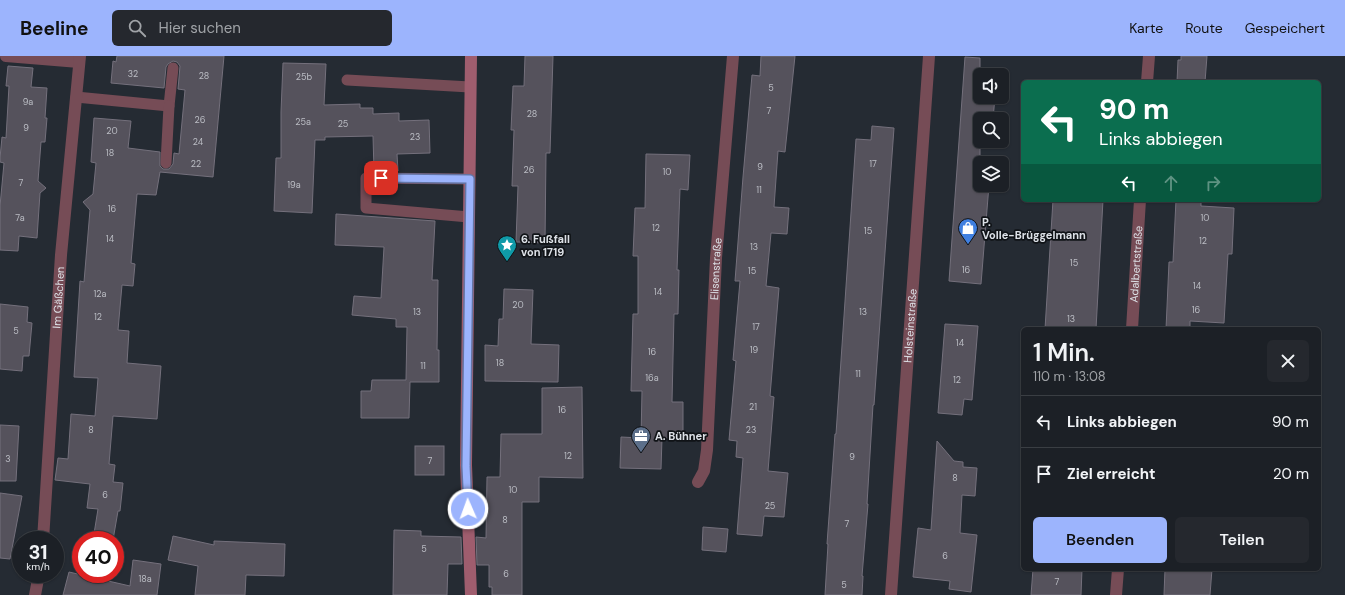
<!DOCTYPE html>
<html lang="de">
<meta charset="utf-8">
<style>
:root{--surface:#1c2026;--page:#25282e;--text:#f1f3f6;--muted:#a0a3a7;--line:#3a3e43;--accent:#9cb4fd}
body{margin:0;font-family:"DM Sans",sans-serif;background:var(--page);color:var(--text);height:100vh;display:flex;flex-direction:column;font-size:15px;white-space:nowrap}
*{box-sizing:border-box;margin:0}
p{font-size:13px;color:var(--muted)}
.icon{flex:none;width:22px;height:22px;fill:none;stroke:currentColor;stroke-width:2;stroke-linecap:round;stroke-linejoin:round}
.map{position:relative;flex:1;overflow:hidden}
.side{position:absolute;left:1021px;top:271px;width:300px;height:244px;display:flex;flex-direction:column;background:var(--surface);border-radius:6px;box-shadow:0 1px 3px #0004,0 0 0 1px var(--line)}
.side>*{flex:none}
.guide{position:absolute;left:1021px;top:24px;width:300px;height:122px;border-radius:6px;box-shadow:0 1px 3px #0004,0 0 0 1px var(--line);background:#0b6e4f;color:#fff;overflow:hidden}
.tools{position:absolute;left:973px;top:12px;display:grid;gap:8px}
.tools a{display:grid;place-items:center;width:36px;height:36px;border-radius:6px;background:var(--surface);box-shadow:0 1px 3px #0004,0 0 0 1px var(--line);font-size:20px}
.speed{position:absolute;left:12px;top:475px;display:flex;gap:8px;font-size:20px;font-weight:700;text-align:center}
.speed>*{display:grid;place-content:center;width:52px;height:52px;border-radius:50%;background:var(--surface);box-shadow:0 1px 3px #0004,0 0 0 1px var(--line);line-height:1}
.speed small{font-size:10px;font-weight:400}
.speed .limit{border:6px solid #d22;background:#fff;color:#111}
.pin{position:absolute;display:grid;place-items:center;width:34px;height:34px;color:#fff;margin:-17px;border-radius:8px;box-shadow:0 2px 6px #0006}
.me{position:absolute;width:44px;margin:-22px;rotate:358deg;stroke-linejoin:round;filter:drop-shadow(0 0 3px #0008)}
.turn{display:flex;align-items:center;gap:14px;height:84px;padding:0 12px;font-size:18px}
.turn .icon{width:52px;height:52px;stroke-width:2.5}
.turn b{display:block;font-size:28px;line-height:34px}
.lanes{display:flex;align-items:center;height:38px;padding:0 12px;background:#0003;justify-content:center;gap:20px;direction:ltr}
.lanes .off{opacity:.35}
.round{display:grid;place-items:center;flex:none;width:42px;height:42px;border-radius:6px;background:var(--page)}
.headline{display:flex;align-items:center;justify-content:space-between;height:68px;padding:0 12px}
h1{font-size:24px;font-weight:600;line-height:30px}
.primary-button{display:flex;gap:8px;margin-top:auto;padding:8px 12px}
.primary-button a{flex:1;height:46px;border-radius:6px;background:var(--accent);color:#111;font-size:16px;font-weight:600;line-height:46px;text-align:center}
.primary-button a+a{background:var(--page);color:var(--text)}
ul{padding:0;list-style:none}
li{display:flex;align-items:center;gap:12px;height:52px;padding:0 12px;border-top:1px solid var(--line)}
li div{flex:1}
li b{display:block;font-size:15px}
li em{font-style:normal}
header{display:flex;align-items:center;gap:24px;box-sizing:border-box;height:56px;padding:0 20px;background:var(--accent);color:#111}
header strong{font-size:19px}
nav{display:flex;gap:22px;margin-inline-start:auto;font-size:14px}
.search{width:280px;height:36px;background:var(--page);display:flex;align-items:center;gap:10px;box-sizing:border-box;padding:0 14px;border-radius:6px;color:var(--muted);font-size:15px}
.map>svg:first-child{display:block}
.building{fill:#55525c;stroke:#74707c}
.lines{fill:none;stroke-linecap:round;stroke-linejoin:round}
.lane{stroke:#764c56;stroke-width:11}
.street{stroke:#764c56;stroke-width:12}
.secondary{stroke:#9f5d6e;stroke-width:12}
.route-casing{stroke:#6575a4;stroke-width:10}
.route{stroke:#9cb4fd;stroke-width:7}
.labels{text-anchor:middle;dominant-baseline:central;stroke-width:3.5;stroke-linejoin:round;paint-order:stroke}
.number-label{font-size:9px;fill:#bbbdc4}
.poi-label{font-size:11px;font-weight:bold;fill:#dde1e7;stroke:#101317;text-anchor:start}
.street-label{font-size:11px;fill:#dde1e7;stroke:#101317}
</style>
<header>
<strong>Beeline</strong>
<div class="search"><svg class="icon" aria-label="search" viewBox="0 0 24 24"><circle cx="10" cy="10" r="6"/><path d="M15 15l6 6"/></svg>Hier suchen</div>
<nav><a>Karte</a><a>Route</a><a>Gespeichert</a></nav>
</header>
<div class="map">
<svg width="1345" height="539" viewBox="0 0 1345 539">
<rect width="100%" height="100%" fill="#252b33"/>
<g class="building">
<path d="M117 0H224L213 121 160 116 156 139 137 138 131 207 135 208 133 230 122 229 118 274 129 275 127 307 161 310 157 363 113 360 109 408 115 409 113 426 123 427 120 455H118L113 484H93L98 453 87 452 90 428 55 424 58 402 68 403 71 358 95 360 98 322 74 321 80 225 84 226 90 154 83 146 93 138 96 107 91 106 94 62 131 65 128 92 160 96V110L163 113H169L173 108 174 97 179 98 185 34 178 33 180 10 177 6 173 5 168 8 166 11 164 32 111 27 113 5 116 6Z"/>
<path d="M525 0H553L550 97H546L545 187 516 186 518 130H512L514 74H511L513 30H524Z"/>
<path d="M761 0H795L785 96 778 95 774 151 789 152 787 178 771 177 766 230 779 232 770 340 774 341 768 415 788 417 784 461 764 460 762 480 737 478 743 402 736 401 737 385 729 384 736 305 733 304 740 225H735L743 121 752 19 760 20Z"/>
<path d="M1181 0H1207L1205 26H1177L1178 4H1181Z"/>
<path d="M965 1 980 2V41H995L993 63H980V104L991 105V107H980V129H989L981 228 949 225Z"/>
<path d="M283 7 326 8 324 49 360 48V52H373V58L399 57V65L429 64 430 97 397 98 398 115H374L373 80 325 81V84H315L312 157 274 155 276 102H281V56Z"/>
<path d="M8 10 33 12 31 31 47 32 45 62H47L45 86H41L38 125 46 132 40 137 37 182 19 180 18 195 0 194V150L4 107 0 106V102L2 81 6 82 9 30H6Z"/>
<path d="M872 70 894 72 874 349H873L867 448H868L862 520H863L862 539H825L828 488H827L835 378H836L856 83 871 84Z"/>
<path d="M646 98 690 99 688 134 680 133 677 214H679L678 258H674L672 346H683V382H662L661 413 620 412 621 381 641 382 642 335H631L633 258H638V200H633L635 152H645Z"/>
<path d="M1053 144H1103L1096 273H1045Z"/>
<path d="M1176 144H1201V150L1234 152 1232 198H1228L1224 267 1190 265V273H1166L1169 206H1173Z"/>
<path d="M336 158 435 165 432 224H438L437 294H439V326H410L409 362H361V335H371L372 324H406L407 271H396V263L352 259 354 240 381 242 384 191 335 189Z"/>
<path d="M504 233 533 234 531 288 559 289 558 326 485 325V289L498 290 499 263H503Z"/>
<path d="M0 248 28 251 27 266 32 267 29 300H23L22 315 0 313Z"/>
<path d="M945 268 978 270 972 344 964 343 962 359 938 357Z"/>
<path d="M582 331 583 422 539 421V446H522V539H492V531H489V509H477L476 481 486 482 487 421H500L501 378H542V332Z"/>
<path d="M0 369 19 370 16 425H0Z"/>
<path d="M937 385 954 405 963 406V411L977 412 975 440 962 439 960 477 977 479 971 536 949 533 950 525 913 521 918 472 931 474Z"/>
<rect x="415" y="390" width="29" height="29"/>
<path d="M0 437 22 440 10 503 0 502Z"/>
<path d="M703 471 728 473 726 496 702 494Z"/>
<path d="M394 474 421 475V480L461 481 462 508H448L447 539H393Z"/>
<path d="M173 480 214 489V485L285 488 284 520 246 519 245 539H195L198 510 168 504Z"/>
<path d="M133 504 161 508 157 539H63L69 516 130 530Z"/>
<path d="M1033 513H1082L1081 539H1031Z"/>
<path d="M1165 513H1212L1210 539H1164Z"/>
</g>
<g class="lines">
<g class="lane">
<path d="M347 24 470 31"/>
<path d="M76 41 169 50 173 12"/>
<path d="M166 107 169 50"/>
<path d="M469 161 366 152V122L469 123"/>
</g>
<g class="street">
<path d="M6 0 79 6"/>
<path d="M1147 26 1149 0"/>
<path id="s1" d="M1132 273 1140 144"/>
<path id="s2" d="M698 426 704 415 707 394 716 202 733 0"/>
<path id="s3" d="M43 484 61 199 80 0"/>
<path d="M35 539 39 518"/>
<path id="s4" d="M891 539 929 0"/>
<path d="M1116 539 1118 513"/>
</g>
<path class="secondary" d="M471 539 466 409 471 0"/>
</g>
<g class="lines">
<defs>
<path id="route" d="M381 122 470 123 466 410 468 453"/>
</defs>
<use href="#route" class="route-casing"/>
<use href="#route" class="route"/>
</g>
<defs>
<symbol id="shop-pin" viewBox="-11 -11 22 30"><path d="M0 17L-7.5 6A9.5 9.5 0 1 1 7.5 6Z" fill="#3f7fe0" stroke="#101317"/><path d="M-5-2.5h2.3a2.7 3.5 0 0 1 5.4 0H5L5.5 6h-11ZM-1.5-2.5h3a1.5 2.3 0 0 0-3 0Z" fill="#fff"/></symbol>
<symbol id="sight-pin" viewBox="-11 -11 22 30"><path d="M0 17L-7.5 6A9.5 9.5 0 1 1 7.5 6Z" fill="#0f9aa8" stroke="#101317"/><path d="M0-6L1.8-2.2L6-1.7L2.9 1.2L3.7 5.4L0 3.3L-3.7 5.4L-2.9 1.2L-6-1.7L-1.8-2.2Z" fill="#fff"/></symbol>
<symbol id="office-pin" viewBox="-11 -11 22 30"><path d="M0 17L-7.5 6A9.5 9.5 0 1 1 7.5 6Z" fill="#5c6f8a" stroke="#101317"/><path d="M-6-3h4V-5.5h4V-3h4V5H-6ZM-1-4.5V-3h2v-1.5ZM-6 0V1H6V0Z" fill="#fff"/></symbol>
</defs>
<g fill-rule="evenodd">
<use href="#shop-pin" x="957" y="161" width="22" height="30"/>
<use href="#sight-pin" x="496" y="178" width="22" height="30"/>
<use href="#office-pin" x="630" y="369" width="22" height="30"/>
</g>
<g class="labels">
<g class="number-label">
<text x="133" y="18">32</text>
<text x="204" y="20">28</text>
<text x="304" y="21">25b</text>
<text x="771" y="32">5</text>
<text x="28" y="46">9a</text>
<text x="769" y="55">7</text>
<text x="532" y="58">28</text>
<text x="200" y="64">26</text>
<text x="303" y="66">25a</text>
<text x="343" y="68">25</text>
<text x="26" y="72">9</text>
<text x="112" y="75">20</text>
<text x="415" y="81">23</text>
<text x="198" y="86">24</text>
<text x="110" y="97">18</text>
<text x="196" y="108">22</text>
<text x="873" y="108">17</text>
<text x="760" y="111">9</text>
<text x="529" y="114">26</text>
<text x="667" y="116">10</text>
<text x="21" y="127">7</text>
<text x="294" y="129">19a</text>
<text x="759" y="134">11</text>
<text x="112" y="153">16</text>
<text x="20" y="162">7a</text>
<text x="1205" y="162">10</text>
<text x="656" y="172">12</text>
<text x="868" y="175">15</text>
<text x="110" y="183">14</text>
<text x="1203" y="185">12</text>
<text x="754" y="191">13</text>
<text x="1074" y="207">15</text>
<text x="966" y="214">16</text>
<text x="752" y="215">15</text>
<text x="1197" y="230">14</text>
<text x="658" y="236">14</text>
<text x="100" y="238">12a</text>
<text x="518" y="249">20</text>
<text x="1196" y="254">16</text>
<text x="417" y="256">13</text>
<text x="863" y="256">13</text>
<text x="98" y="261">12</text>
<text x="1071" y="263">13</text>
<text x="756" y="271">17</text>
<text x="16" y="275">5</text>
<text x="960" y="287">14</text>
<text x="754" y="294">19</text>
<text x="652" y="296">16</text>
<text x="500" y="307">18</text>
<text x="423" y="310">11</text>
<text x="858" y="318">11</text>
<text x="652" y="322">16a</text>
<text x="957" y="324">12</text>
<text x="753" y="351">21</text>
<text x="562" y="354">16</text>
<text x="91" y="374">8</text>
<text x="751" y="374">23</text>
<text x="568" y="400">12</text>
<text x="852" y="401">9</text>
<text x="8" y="403">3</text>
<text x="430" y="405">7</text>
<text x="955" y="422">8</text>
<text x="513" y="434">10</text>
<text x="105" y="439">6</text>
<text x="770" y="450">25</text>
<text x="505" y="464">8</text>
<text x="847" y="468">7</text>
<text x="424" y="493">5</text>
<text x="945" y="500">6</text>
<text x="506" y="518">6</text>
<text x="145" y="523">18a</text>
<text x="1057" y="526">7</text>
<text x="844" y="529">5</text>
</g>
<g class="poi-label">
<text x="982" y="166">P.<tspan x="982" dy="13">Volle-Brüggelmann</tspan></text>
<text x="521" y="183">6. Fußfall<tspan x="521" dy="13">von 1719</tspan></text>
<text x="655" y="380">A. Bühner</text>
</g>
<g class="street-label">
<text stroke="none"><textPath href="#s1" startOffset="65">Adalbertstraße</textPath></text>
<text stroke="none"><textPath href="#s2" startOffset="215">Elisenstraße</textPath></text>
<text stroke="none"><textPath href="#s3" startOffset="243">Im Gäßchen</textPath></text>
<text stroke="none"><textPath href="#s4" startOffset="270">Holsteinstraße</textPath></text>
</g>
</g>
</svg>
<div class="tools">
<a><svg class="icon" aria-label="sound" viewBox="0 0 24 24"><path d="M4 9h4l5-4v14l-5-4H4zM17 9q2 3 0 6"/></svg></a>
<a><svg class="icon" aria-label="search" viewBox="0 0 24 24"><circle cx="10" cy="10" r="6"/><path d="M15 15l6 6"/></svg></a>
<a><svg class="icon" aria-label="layers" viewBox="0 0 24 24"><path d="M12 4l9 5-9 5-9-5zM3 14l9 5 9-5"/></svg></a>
</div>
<div class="speed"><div>31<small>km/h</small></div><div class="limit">40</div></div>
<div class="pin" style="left:381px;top:122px;background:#d93025"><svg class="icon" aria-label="arrive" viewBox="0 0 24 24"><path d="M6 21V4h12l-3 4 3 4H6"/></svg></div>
<svg class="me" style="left:468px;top:453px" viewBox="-20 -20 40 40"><circle r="17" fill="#9cb4fd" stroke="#fff" stroke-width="3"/><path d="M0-11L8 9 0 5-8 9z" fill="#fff"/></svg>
<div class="guide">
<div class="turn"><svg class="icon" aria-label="left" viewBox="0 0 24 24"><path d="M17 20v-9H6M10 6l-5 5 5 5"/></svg><div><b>90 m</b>Links abbiegen</div></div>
<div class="lanes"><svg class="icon" aria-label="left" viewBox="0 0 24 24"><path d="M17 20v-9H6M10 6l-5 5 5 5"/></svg><svg class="icon off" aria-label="ahead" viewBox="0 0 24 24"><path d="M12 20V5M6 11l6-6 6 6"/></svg><svg class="icon off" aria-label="right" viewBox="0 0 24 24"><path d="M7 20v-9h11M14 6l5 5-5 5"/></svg></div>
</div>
<section class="side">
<div class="headline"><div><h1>1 Min.</h1><p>110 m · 13:08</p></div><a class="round"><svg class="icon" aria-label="close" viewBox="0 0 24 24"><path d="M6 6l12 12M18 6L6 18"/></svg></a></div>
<ul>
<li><svg class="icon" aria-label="left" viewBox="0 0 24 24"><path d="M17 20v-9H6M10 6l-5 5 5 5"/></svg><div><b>Links abbiegen</b></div><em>90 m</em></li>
<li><svg class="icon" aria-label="arrive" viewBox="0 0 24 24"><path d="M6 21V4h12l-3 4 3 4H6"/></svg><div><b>Ziel erreicht</b></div><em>20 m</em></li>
</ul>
<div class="primary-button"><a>Beenden</a><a>Teilen</a></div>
</section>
</div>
